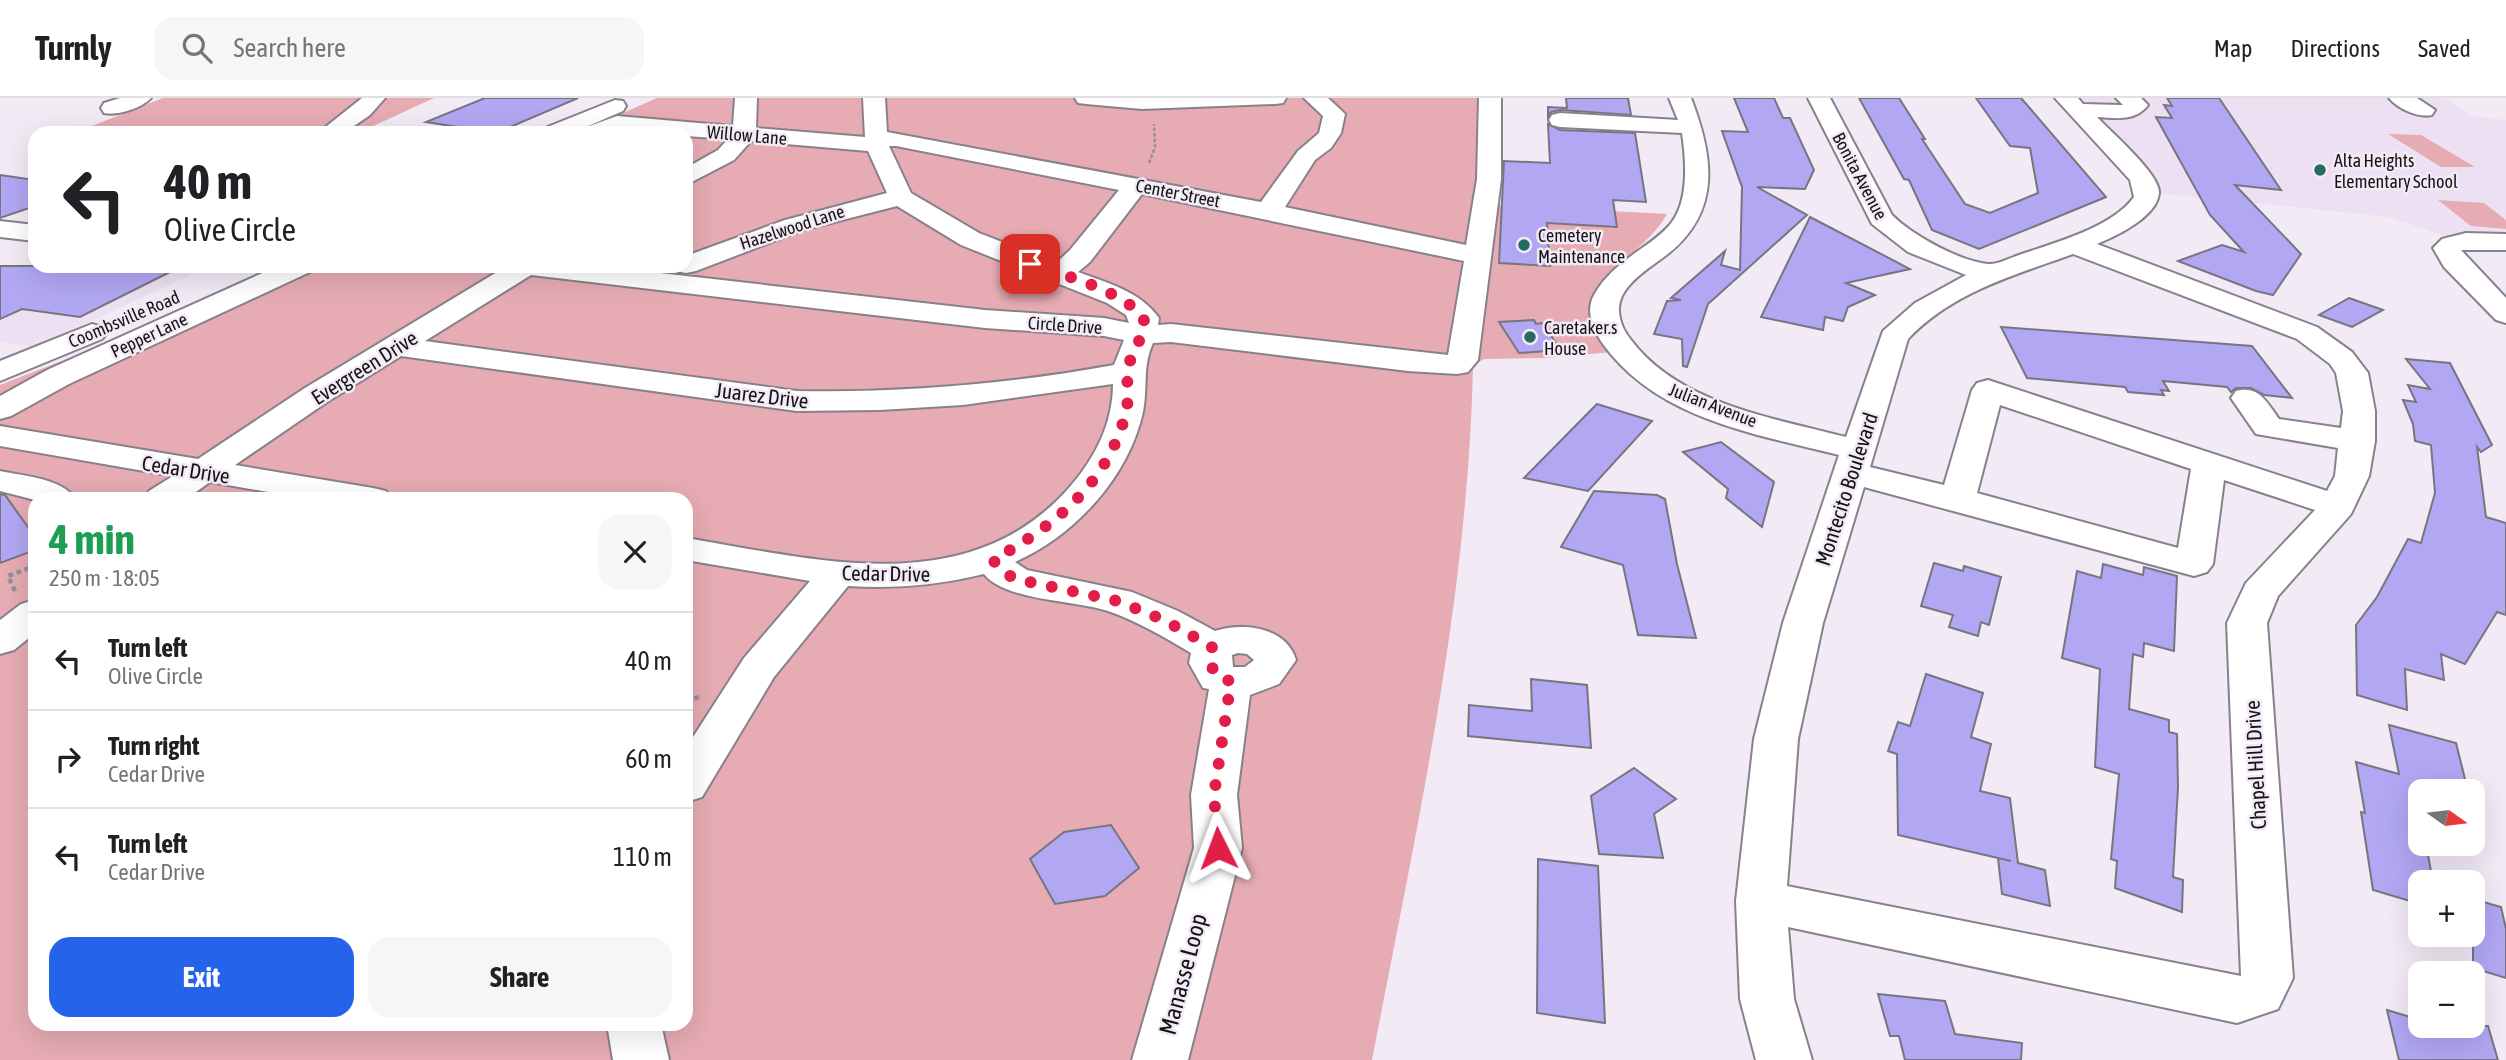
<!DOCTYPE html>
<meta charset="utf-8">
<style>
:root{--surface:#fff;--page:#f6f6f6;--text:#202124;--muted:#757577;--line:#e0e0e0;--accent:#2563eb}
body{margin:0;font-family:"Asap Condensed",sans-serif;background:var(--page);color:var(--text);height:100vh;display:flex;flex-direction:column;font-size:26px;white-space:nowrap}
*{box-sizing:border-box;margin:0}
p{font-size:23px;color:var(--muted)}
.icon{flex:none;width:38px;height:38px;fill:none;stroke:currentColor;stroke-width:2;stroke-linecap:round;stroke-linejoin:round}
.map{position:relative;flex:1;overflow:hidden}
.panel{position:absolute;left:28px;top:394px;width:665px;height:539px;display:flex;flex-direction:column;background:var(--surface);border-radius:21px;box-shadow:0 7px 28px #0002}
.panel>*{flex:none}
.top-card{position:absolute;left:28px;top:28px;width:665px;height:147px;border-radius:21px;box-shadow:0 7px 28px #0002;background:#fff;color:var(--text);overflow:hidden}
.needle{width:46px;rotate:104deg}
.fabs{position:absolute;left:2408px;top:681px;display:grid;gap:14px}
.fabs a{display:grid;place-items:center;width:77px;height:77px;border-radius:14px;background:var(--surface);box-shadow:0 7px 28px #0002;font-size:35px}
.pin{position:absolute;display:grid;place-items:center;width:60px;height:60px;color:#fff;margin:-30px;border-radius:14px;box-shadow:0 4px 10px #0006}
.me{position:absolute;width:77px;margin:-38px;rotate:357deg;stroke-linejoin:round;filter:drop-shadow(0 0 5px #0008)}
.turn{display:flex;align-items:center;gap:24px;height:147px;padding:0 21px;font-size:32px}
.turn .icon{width:91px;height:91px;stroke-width:2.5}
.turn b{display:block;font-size:49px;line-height:60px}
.round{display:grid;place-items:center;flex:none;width:74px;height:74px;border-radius:21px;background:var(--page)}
.summary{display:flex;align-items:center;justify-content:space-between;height:119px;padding:0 21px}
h1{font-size:42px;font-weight:700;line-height:52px;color:#1e9e55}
.button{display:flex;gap:14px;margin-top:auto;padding:14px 21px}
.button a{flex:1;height:80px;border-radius:21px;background:var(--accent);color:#fff;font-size:28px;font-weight:700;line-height:80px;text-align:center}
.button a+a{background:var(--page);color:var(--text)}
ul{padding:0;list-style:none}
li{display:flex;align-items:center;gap:21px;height:98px;padding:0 21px;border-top:2px solid var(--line)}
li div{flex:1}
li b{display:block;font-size:26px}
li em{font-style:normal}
header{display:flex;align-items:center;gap:42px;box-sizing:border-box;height:98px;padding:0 35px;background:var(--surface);border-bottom:2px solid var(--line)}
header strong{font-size:33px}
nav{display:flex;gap:38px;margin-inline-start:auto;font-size:24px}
.search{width:490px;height:63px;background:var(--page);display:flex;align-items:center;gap:18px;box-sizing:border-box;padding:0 24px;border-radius:21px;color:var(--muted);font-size:26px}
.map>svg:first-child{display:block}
.built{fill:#ede0f2}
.green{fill:#e6abb3;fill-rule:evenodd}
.building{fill:#b1a7f3;stroke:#767580;stroke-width:2}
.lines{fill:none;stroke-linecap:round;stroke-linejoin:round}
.minor-casing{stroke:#88818b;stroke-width:4}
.path-far1{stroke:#958f97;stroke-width:2.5;stroke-dasharray:3.5 2;stroke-linecap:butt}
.path{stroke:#958f97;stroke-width:4.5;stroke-dasharray:5 3.5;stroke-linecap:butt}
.minor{fill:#fff;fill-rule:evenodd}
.route{stroke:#e11d48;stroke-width:12;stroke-dasharray:0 21.6}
.poi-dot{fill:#246c62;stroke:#f2eaf5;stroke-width:2.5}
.labels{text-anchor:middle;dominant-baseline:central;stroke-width:5;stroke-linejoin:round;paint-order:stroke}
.far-street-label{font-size:18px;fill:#161317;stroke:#f2eaf5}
.far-poi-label{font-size:18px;fill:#161317;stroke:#f2eaf5;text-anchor:start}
.street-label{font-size:21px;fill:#161317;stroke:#f2eaf5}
.near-street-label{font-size:24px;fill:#161317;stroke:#f2eaf5}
</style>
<header>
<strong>Turnly</strong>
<div class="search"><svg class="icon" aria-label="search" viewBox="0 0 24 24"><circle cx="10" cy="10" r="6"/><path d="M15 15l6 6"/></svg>Search here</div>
<nav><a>Map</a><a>Directions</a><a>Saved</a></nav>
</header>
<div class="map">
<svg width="2506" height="962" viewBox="0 0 2506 962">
<rect width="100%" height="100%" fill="#f2eaf5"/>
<g class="built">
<path d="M2066 0H2444L2471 18 2506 22V151L2453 141 2389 119 2147 94Z"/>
<path d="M66 168H210L36 249 0 244V199Z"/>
</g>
<g class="green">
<path d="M163 0H434L358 35H74Z"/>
<path d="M657 0H1501L1493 107 1667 116C1648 151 1606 166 1592 204L1612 254 1545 260 1484 261 1473 268C1468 503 1416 732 1372 962H0V287L72 259 281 168H686V35H578ZM35 401H686V926H35Z"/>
<path d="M2388 36 2421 37 2475 69H2441Z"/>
<path d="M2438 102 2484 105 2506 122V131L2471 128Z"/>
</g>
<g class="building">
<path d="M485 0H578L496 35 426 24Z"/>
<path d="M1566 0H1628L1631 17 1560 12 1551 14 1548 19V9L1567 10Z"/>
<path d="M1734 0H1774L1783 20H1790L1814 72 1805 91 1757 89 1807 117 1708 206 1687 269 1683 268 1682 241 1654 236 1667 203 1681 202 1671 200 1725 153 1721 167 1740 172 1742 89 1722 33 1748 34Z"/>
<path d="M1859 0H1899L1925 41H1922L1965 106 1990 115 2038 95 2030 50 2010 48 1976 0H2021L2106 99 1979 151 1932 132 1909 82 1904 81Z"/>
<path d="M2167 0H2219L2281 92 2235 87 2301 156 2273 197 2256 193 2178 163 2222 147 2244 154 2210 117 2156 19 2172 20 2164 7 2172 8Z"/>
<path d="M1548 26 1560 32 1635 35 1646 104 1613 102 1617 129 1547 125 1550 168 1499 165 1504 63 1550 65Z"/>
<path d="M0 77 35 82V108L0 120Z"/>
<path d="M1810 119 1910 171 1846 185 1875 197 1848 209 1843 223 1825 219 1823 232 1761 219Z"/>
<path d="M0 168H182L80 219 22 211 0 221Z"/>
<path d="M2349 200 2383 212 2352 229 2319 217Z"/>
<path d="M1534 222 1536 226 1542 225 1561 252 1519 255 1499 224Z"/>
<path d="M2001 229 2252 248 2292 300 2264 297 2251 290H2236L2231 294 2227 289 2163 283 2169 293 2161 292 2164 297 2128 294 2125 289 2027 280Z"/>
<path d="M2406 261 2450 265 2492 347 2481 354 2477 349 2486 419 2506 425V517L2497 514 2465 566 2441 556 2444 582 2405 571 2407 612 2357 597 2356 527 2377 499 2408 441 2421 445 2435 395 2431 347 2415 343 2413 326 2403 302 2416 304 2408 287 2430 291Z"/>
<path d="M1597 306 1652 323 1588 393 1524 380Z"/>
<path d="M1721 344 1774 384 1762 429 1726 400 1728 391 1683 354Z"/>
<path d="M1594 393 1657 397 1665 401 1677 466 1696 540 1638 537 1623 467 1561 449Z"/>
<path d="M0 396 5 397 35 439V452L0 465Z"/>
<path d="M1934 465 1963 473 1964 468 2001 479 1989 527 1981 524 1978 538 1949 529 1953 517 1921 508Z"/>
<path d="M2103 466 2143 477 2144 469 2177 478 2174 553 2144 545 2143 559 2133 556 2129 611 2169 622V634L2177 636 2178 689 2173 779 2183 782 2182 814 2115 790 2117 763 2111 761 2119 676 2095 669 2100 571 2062 560 2077 473 2101 480Z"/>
<path d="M1926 576 1983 595 1971 639 1991 646 1980 693 2010 700 2018 765 2045 772 2050 808 2002 796 1998 760 2011 763 1898 737 1897 656 1888 653 1898 624 1910 628Z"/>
<path d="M1531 581 1587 587 1591 650 1468 638 1469 607 1532 613Z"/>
<path d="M2389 627 2456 645 2468 693H2416L2420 716V746H2426L2433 784H2420V806L2373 792 2361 714 2365 715 2356 664 2399 676Z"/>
<path d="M1634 670 1676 701 1654 716 1663 760 1599 756 1591 698Z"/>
<path d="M1111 727 1139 770 1105 798 1055 806 1030 761 1064 734Z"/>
<path d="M1538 761 1598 768 1605 925 1537 915Z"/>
<path d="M2473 801 2501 809 2506 831V880L2473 870Z"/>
<path d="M1878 896 1945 903 1955 936 2022 945 2021 962H1905L1899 938H1890Z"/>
<path d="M2387 912 2420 922V928H2488L2498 962H2399Z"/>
</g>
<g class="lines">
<defs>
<g id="minor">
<path d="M120 0H151C142 10 117 18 104 15L101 10 104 5Z"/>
<path d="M362 0H385L370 17 344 35H318Z"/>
<path d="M735 0H757L756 30 865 39 863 0H885L887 34 1261 104 1298 53 1319 35 1323 18 1304 0H1328L1345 16 1341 35 1331 50 1315 62 1285 109 1466 147 1477 81 1479 0H1501V81L1478 262 1468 274 1457 276 1408 273 1171 244 1153 245C1142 269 1148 289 1143 314 1128 380 1075 437 1015 464L1027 472 1132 494 1178 513 1215 533C1244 524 1286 529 1296 562L1279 586 1250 597 1237 697 1242 750 1188 962H1132L1194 750 1191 697 1209 591 1203 590 1189 565 1191 555C1164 539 1137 523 1108 513 1075 502 1005 503 984 476 938 487 895 491 848 488L774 579 702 699 686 704V650L744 560 810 483 686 462V440C815 461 967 504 1068 391 1094 362 1113 326 1113 286L963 307 880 312 797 313 401 258 327 304 235 367 373 390 386 393 391 401H309L210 384 186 401H144L149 393 173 378 0 348V328L198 361 305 290 507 168H598L985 212 1104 220 1129 225 1126 217 1107 205 961 147 897 108 803 132 696 173 686 175 676 173 673 168H686V158L785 122 887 95 868 53 751 43 734 62 686 87V70L718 52 728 41 686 38V35L620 32 612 35H581L584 30 617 18 733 28ZM889 48H896L1119 92 1070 152 1056 165 979 135 911 95ZM1142 96 1464 163 1448 257 1171 226 1158 227 1159 220C1140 193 1107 185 1078 174L1090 164ZM531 177 985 230 1104 238 1124 242 1114 267C1009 286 904 295 797 293L425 243ZM1238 555 1247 556 1254 562 1245 569H1233L1232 557Z"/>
<path d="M1075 0H1286L1283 5 1275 6 1142 11 1086 6 1078 5Z"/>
<path d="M1669 0H1691C1713 57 1722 112 1669 155 1654 167 1631 180 1622 198 1615 213 1621 230 1631 242 1679 306 1773 320 1846 339L1883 233 1915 205 1966 177 1908 154 1872 126 1808 0H1830L1892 117C1912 137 1959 163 1988 166 1997 167 2010 160 2019 157 2053 145 2112 130 2134 99L2130 82 2055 0H2078L2083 6 2121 7H2123L2116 0H2141L2148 7C2135 24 2116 20 2097 19 2110 33 2161 77 2159 95 2157 119 2116 138 2097 146L2317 229 2352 254 2368 275 2375 313V343L2369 378 2351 416 2278 498 2267 525 2293 880 2278 911 2237 925 1788 829 1794 901 1812 962H1756L1740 901 1736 803 1754 641 1783 525 1839 357C1755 336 1657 321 1603 246 1593 232 1585 213 1594 197 1604 179 1619 167 1635 155 1648 146 1663 136 1672 124 1689 101 1686 62 1682 35L1560 29 1552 27 1549 22 1552 17 1560 15 1678 22ZM2073 156 2297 241 2330 266 2336 275 2343 313 2341 330 2279 321C2266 303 2259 287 2236 293L2231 300 2256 336 2338 350 2335 378 2327 393 1988 282 1977 285 1972 292 1944 387 1870 369 1908 241C1952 194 2015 177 2073 156ZM2000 307 2191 371 2178 450 1977 395ZM2224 382 2315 412 2246 485 2227 525 2241 878 1787 788 1798 641 1823 525 1864 389 2194 478 2207 474 2213 466Z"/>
<path d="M2389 0H2417L2435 12 2432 17C2418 20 2398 11 2389 0Z"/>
<path d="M615 2 623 3 626 8 623 13 572 35H542L545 30Z"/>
<path d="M0 123 35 127V143L0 139Z"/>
<path d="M2466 135 2506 136V152H2461L2506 200V225L2496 222 2444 169 2433 150 2442 141Z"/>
<path d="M278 168H314L310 174 69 286 11 318 0 321V298L47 272Z"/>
<path d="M92 226 102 229 107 235 102 241 0 283V263Z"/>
<path d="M0 373C24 378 61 380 76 401L35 402 0 393Z"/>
<path d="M35 502V535L14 552 0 556V522L21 506Z"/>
<path d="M607 926H661L669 962H613Z"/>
</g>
</defs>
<use href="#minor" class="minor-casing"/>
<path class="path-far1" d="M1149 65 1155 49 1154 26"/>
<g class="path">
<path d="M15 493 8 478 35 468"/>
<path d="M686 603 699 599"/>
</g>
<use href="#minor" class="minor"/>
</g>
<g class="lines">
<path class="route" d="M1030 166C1064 177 1121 192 1144 220 1143 243 1135 247 1129 266 1125 281 1130 299 1126 314 1108 386 1054 428 993 462L1002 473 1015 481 1118 503 1164 522 1212 549C1208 562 1211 569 1218 580L1231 583 1214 697 1218 750"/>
</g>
<g class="poi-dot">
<circle cx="2320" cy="72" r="7"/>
<circle cx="1524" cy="147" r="7"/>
<circle cx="1530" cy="239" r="7"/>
</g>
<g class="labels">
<g class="far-street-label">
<text transform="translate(747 37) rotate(5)">Willow Lane</text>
<text transform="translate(1860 78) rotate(62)">Bonita Avenue</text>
<text transform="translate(1178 95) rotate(11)">Center Street</text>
<text transform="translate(792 129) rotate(-18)">Hazelwood Lane</text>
<text transform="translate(124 221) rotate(-23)">Coombsville Road</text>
<text transform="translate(1065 227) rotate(4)">Circle Drive</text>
<text transform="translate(149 237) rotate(-25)">Pepper Lane</text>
<text transform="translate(1713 307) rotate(21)">Julian Avenue</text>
</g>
<g class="far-poi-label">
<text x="2334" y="62">Alta Heights<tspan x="2334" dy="21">Elementary School</tspan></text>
<text x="1538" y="137">Cemetery<tspan x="1538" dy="21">Maintenance</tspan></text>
<text x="1544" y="229">Caretaker.s<tspan x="1544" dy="21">House</tspan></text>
</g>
<g class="street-label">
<text transform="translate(364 269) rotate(-32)">Evergreen Drive</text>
<text transform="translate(762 297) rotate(7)">Juarez Drive</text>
<text transform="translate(186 371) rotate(9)">Cedar Drive</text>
<text transform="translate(1846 391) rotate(-72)">Montecito Boulevard</text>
<text transform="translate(886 475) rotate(1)">Cedar Drive</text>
<text transform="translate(2255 667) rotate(-93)">Chapel Hill Drive</text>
</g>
<g class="near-street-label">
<text transform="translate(1183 876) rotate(-75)">Manasse Loop</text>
</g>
</g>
</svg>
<div class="fabs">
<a><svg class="needle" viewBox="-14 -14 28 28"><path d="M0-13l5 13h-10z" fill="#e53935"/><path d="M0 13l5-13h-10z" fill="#757577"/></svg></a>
<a>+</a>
<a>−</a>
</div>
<div class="pin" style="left:1030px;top:166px;background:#d93025"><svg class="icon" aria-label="arrive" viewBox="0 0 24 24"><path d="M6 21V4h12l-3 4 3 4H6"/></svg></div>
<svg class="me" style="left:1218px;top:750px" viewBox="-20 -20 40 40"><path d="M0-17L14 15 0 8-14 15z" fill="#e11d48" stroke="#fff" stroke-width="4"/></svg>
<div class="top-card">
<div class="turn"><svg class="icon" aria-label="left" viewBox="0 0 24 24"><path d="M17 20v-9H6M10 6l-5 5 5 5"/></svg><div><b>40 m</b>Olive Circle</div></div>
</div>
<section class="panel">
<div class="summary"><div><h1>4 min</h1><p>250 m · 18:05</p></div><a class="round"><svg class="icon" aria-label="close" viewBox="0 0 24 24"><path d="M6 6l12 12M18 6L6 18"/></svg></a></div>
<ul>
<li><svg class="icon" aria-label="left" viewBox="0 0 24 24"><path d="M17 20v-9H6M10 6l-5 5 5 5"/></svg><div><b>Turn left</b><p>Olive Circle</p></div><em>40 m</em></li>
<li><svg class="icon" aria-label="right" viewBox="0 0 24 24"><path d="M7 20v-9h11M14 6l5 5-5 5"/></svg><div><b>Turn right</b><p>Cedar Drive</p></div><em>60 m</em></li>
<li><svg class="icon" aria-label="left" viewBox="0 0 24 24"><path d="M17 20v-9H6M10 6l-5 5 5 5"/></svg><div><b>Turn left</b><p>Cedar Drive</p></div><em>110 m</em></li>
</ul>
<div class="button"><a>Exit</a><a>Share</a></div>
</section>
</div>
